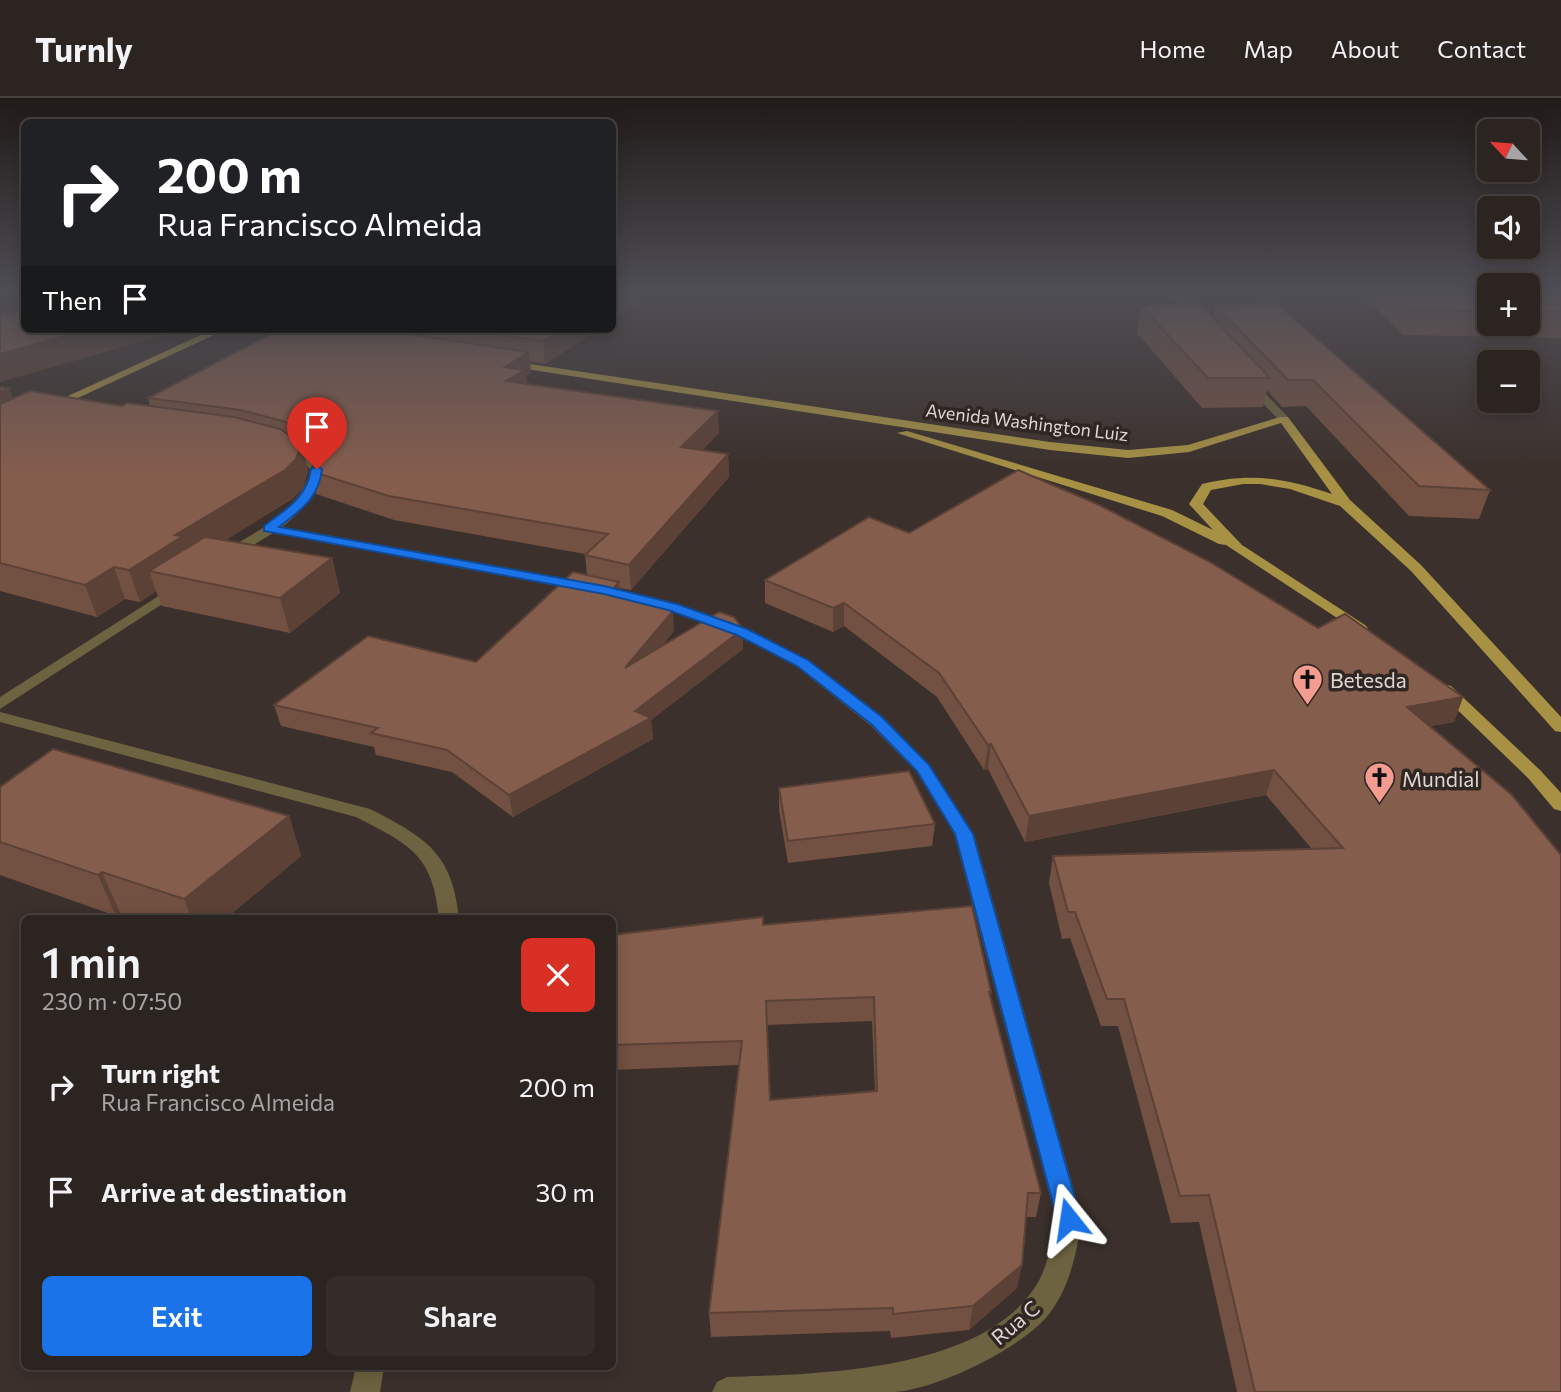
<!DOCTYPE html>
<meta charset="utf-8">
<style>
:root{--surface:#2c2420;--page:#342c29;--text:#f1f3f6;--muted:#a6a4a5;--line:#48413e;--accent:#1a73e8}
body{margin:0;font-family:Commissioner,sans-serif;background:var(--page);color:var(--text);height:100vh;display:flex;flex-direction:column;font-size:26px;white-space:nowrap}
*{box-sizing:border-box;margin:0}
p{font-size:23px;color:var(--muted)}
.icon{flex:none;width:38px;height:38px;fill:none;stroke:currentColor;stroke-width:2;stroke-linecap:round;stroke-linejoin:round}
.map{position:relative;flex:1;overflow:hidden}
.details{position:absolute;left:21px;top:817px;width:595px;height:455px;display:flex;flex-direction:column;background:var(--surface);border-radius:10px;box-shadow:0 4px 18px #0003,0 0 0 2px var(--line)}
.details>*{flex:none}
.banner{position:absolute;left:21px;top:21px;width:595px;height:214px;border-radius:10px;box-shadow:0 4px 18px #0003,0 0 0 2px var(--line);background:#202124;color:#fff;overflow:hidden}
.needle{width:46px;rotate:296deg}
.controls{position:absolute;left:1477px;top:21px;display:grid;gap:14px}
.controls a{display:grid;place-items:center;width:63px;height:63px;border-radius:10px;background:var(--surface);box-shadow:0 4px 18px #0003,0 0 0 2px var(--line);font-size:35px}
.pin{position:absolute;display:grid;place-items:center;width:60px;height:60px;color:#fff;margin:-72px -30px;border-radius:50% 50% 50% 0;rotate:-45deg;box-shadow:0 0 7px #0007}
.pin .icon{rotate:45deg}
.me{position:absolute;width:77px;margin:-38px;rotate:345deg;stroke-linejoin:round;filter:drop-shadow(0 0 5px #0008)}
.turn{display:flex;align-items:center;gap:24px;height:147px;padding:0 21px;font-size:32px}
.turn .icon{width:91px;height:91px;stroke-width:2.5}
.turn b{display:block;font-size:49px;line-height:60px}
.then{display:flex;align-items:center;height:66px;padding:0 21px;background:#0003;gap:14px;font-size:26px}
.round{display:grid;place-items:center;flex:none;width:74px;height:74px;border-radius:10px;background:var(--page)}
.summary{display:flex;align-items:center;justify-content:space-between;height:119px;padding:0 21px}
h1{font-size:42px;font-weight:600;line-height:52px}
.cta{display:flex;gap:14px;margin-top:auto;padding:14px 21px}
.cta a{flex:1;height:80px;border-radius:10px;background:var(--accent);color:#fff;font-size:28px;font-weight:600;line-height:80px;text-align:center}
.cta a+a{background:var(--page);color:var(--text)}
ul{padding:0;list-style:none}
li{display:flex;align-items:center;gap:21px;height:105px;padding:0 21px}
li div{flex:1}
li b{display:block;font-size:26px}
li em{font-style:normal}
header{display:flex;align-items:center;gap:42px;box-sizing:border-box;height:98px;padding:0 35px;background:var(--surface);border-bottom:2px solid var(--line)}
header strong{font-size:33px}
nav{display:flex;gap:38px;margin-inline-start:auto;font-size:24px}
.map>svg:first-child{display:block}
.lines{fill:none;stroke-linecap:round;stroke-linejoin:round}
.minor{fill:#6d6340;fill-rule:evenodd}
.major{fill:#a79145;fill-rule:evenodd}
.wall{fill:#725042;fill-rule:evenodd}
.shaded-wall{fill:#5c4136}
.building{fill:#845d4d;stroke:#5c4136;stroke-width:2;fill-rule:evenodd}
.route{fill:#1a73e8;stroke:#114b97;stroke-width:2}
.labels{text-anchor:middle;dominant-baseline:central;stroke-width:7;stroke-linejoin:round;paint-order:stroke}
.far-street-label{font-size:18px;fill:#ded7d4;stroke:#302622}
.poi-label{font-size:21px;fill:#ded7d4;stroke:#302622;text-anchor:start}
.street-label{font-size:21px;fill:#ded7d4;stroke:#302622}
</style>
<header>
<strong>Turnly</strong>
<nav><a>Home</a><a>Map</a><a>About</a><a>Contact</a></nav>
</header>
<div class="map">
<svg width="1561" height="1294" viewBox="0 0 1561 1294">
<rect width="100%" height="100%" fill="#3b302b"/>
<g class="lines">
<g class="minor">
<path d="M1169 193H1177L1201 226 1199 228H1193Z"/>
<path d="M1246 284H1254L1288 319V323H1280L1246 288Z"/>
<path d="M283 347 308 355 323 371C316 396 303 413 282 429L585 485 592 489 585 493 273 435 231 461H221V455C257 433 298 415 311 372L300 361 279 354 277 351Z"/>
<path d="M179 485 184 486 186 489 184 492 0 611V599Z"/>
<path d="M616 491 677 506 747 531 808 562 882 619 929 666 974 736 1082 1121C1077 1152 1071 1185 1052 1212 1028 1248 938 1291 894 1294 834 1294 772 1294 712 1294L717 1284 727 1279C816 1276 976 1274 1033 1192 1048 1172 1051 1145 1056 1121L954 736 916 673 870 627 796 568 737 537 667 512 611 498 609 495Z"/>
<path d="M0 614 370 711C425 739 453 755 459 821H439C433 756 410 747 356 719L0 624Z"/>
<path d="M356 1269H384L380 1294H350Z"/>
</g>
<g class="major">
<path d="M214 231H227L54 311 44 309Z"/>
<path d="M510 263 1050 344 1128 352 1188 347 1280 319H1288L1350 402 1421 467 1561 619V634L1555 633 1411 473 1340 408 1290 391 1260 386H1243L1211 392 1203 406 1242 447 1365 527 1368 530 1360 535 1226 447 1219 446 1162 418 897 335 907 333 1172 412 1213 432 1189 406 1202 386C1251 374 1284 380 1332 396L1281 325 1189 354 1128 360 1050 352 506 268 505 266Z"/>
<path d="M1445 586 1451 588 1540 672 1561 695V713L1554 711 1528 680 1439 594 1437 591Z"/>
</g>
</g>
<g class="wall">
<path d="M1360 193H1489V226H1528V193H1561V240L1403 237Z"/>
<path d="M1141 208 1213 221 1216 208 1490 392 1479 421 1409 418 1306 308 1282 309 1267 292 1263 309 1202 310 1137 235Z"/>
<path d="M281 231H599L545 266 530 263 531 275 526 278 527 286 719 335 702 352 728 356 729 379 631 492 620 490V494L674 533 661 549 743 531V551L651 622 653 641 513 719 452 674 376 657 374 649 281 628 274 607 476 564 587 477 585 456 394 422 316 396 310 373 316 361 310 356 303 352 308 373 303 390 292 401 225 442 332 460 340 495 290 535 162 508 156 493 140 504 125 501 97 519 0 493V289L13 300 122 308H150L148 300Z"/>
<path d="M909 435 1318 530 1463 599 1454 624 1430 628 1561 1294H1237L1199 1124 1171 1125 1118 928H1101L1070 840 1062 841 1049 785 1053 758 1312 751 1266 697 1025 744 988 671 984 672 937 599 844 528 833 534 765 505V482Z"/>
<path d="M0 689 289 718 301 758 225 821H138L120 815 116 818 0 777Z"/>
<path d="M779 690 935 726 932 748 788 765 779 712Z"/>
<path d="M763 827 991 894V899L1041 1095 1036 1119H1026L1017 1190 969 1232 891 1240 890 1233 711 1239 709 1215 739 967 612 972V837ZM872 923 875 994 770 1002 767 927Z"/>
</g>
<g class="shaded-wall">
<path d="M625 193H633L634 208 612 222V200Z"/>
<path d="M91 231H185L0 284V256Z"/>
<path d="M563 231H599L545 266 543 243Z"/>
<path d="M529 254 531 275 526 278 528 293 509 304 505 269Z"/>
<path d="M9 290 19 316 0 325V294Z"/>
<path d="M718 313 719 335 682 372 681 349Z"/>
<path d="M301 345 308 373 303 390 292 401 191 464 149 473 156 493 140 504 129 472 175 437Z"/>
<path d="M728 356 729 379 631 492 629 467Z"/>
<path d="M332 460 340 495 290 535 280 500Z"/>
<path d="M114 469 125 501 97 519 85 487Z"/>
<path d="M619 484 621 503 612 492Z"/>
<path d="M844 505V528L833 534V510Z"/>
<path d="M673 513 674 533 627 591 625 570Z"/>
<path d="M743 531V551L651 622 653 641 513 719 509 697Z"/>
<path d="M1463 599 1454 624 1398 634 1407 609Z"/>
<path d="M991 646 988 671 984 672 988 647Z"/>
<path d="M1274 672 1266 697 1025 744 1029 718Z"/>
<path d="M289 718 301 758 225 821H192L184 801Z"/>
<path d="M102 774 120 815 116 818 98 777Z"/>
<path d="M1022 1167 1017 1190 969 1232 973 1208Z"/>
</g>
<g class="building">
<path d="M612 193H625L612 200Z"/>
<path d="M1391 193H1489V213L1410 212Z"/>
<rect x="1528" y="193" width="33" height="21"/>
<path d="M1200 206 1270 280H1208L1141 208Z"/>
<path d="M1277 206 1490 392 1419 388 1313 282H1288L1216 208Z"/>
<path d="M24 210V231H91L0 256V216Z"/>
<path d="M281 231H374L529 254 505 269 525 272 506 283 718 313 681 349 728 356 629 467 585 457 608 436 389 398 310 373 318 358 319 346 304 334 286 324 241 312 148 300Z"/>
<path d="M460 231H563L543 243Z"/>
<path d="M0 289 9 290 0 294Z"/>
<path d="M30 293 122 308 127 305 234 319 280 331 301 345 296 361 285 372 175 437 183 438 129 472 114 469 85 487 0 465V306Z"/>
<path d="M1018 372 1097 406 1210 464 1318 530 1345 516 1463 599 1407 609 1512 697 1561 757V1294H1255L1209 1097 1180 1098 1124 901H1107L1075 814H1068L1053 758 1343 750 1274 672 1029 718 991 646 988 647 939 575 844 505 833 510 765 482 869 419 909 435Z"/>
<path d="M205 439 332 460 280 500 149 473Z"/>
<path d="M573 474 619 484 612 492 673 513 625 570 719 514 734 519 743 531 635 613 651 620 509 697 447 652 371 635 378 630 274 607 368 538 476 564Z"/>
<path d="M53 651 289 718 184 801 102 774 98 777 0 744V689Z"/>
<path d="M909 673 935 726 788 743 779 690Z"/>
<path d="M972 808 991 894H989L1041 1095H1028L1022 1167 973 1208 893 1216V1210L709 1215 742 943 612 947V837L763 819V827ZM874 899 877 993 770 1002 766 903Z"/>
</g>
<linearGradient id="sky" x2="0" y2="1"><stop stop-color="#201a18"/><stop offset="0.52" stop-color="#4f4e55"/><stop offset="1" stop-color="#4f4e55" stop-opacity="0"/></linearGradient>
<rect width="1561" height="374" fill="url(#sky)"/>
<path class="route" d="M317 368 322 371C319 400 301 412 279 429L604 488 677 506 747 531 808 562 882 619 929 667 973 736 1081 1121 1078 1128 1069 1132 1061 1128 1057 1121 955 736 917 673 871 626 797 568 737 537 668 512 604 496 264 433V428C286 411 307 400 311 371Z"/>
<defs>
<symbol id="church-pin" viewBox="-11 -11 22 30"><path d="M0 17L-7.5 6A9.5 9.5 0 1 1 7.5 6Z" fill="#f59c91" stroke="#302622"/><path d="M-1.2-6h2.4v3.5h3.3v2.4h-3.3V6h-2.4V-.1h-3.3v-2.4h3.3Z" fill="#111"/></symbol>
</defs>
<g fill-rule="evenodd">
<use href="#church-pin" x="1290" y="564" width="35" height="47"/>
<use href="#church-pin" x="1362" y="662" width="35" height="47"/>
</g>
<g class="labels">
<g class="far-street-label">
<text transform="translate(1027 324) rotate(7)">Avenida Washington Luiz</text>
</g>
<g class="poi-label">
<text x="1330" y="581">Betesda</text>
<text x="1402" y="680">Mundial</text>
</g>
<g class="street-label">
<text transform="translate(1015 1224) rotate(-40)">Rua C</text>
</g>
</g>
</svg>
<div class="controls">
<a><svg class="needle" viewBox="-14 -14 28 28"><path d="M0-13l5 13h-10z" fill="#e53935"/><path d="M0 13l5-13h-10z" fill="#a6a4a5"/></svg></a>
<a><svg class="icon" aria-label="sound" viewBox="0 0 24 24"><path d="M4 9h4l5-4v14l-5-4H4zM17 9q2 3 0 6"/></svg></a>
<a>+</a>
<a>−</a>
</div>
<div class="pin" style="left:317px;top:371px;background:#d93025"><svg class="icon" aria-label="arrive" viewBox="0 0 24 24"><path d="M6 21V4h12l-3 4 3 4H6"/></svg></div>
<svg class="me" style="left:1069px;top:1121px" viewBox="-20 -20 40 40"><path d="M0-17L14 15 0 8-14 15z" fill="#1a73e8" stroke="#fff" stroke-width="4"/></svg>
<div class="banner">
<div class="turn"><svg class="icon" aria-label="right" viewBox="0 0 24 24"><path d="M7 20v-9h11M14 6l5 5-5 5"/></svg><div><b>200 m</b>Rua Francisco Almeida</div></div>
<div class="then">Then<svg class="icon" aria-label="arrive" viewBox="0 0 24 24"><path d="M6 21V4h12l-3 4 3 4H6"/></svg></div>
</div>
<section class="details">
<div class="summary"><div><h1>1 min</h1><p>230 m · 07:50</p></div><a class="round" style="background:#d93025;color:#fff"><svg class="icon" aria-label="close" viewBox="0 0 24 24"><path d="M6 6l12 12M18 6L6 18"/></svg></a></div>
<ul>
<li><svg class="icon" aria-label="right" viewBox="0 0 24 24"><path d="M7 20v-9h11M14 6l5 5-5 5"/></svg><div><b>Turn right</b><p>Rua Francisco Almeida</p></div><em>200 m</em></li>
<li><svg class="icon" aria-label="arrive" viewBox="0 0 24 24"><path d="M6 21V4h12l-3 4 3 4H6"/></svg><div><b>Arrive at destination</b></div><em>30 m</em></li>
</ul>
<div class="cta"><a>Exit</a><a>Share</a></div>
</section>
</div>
